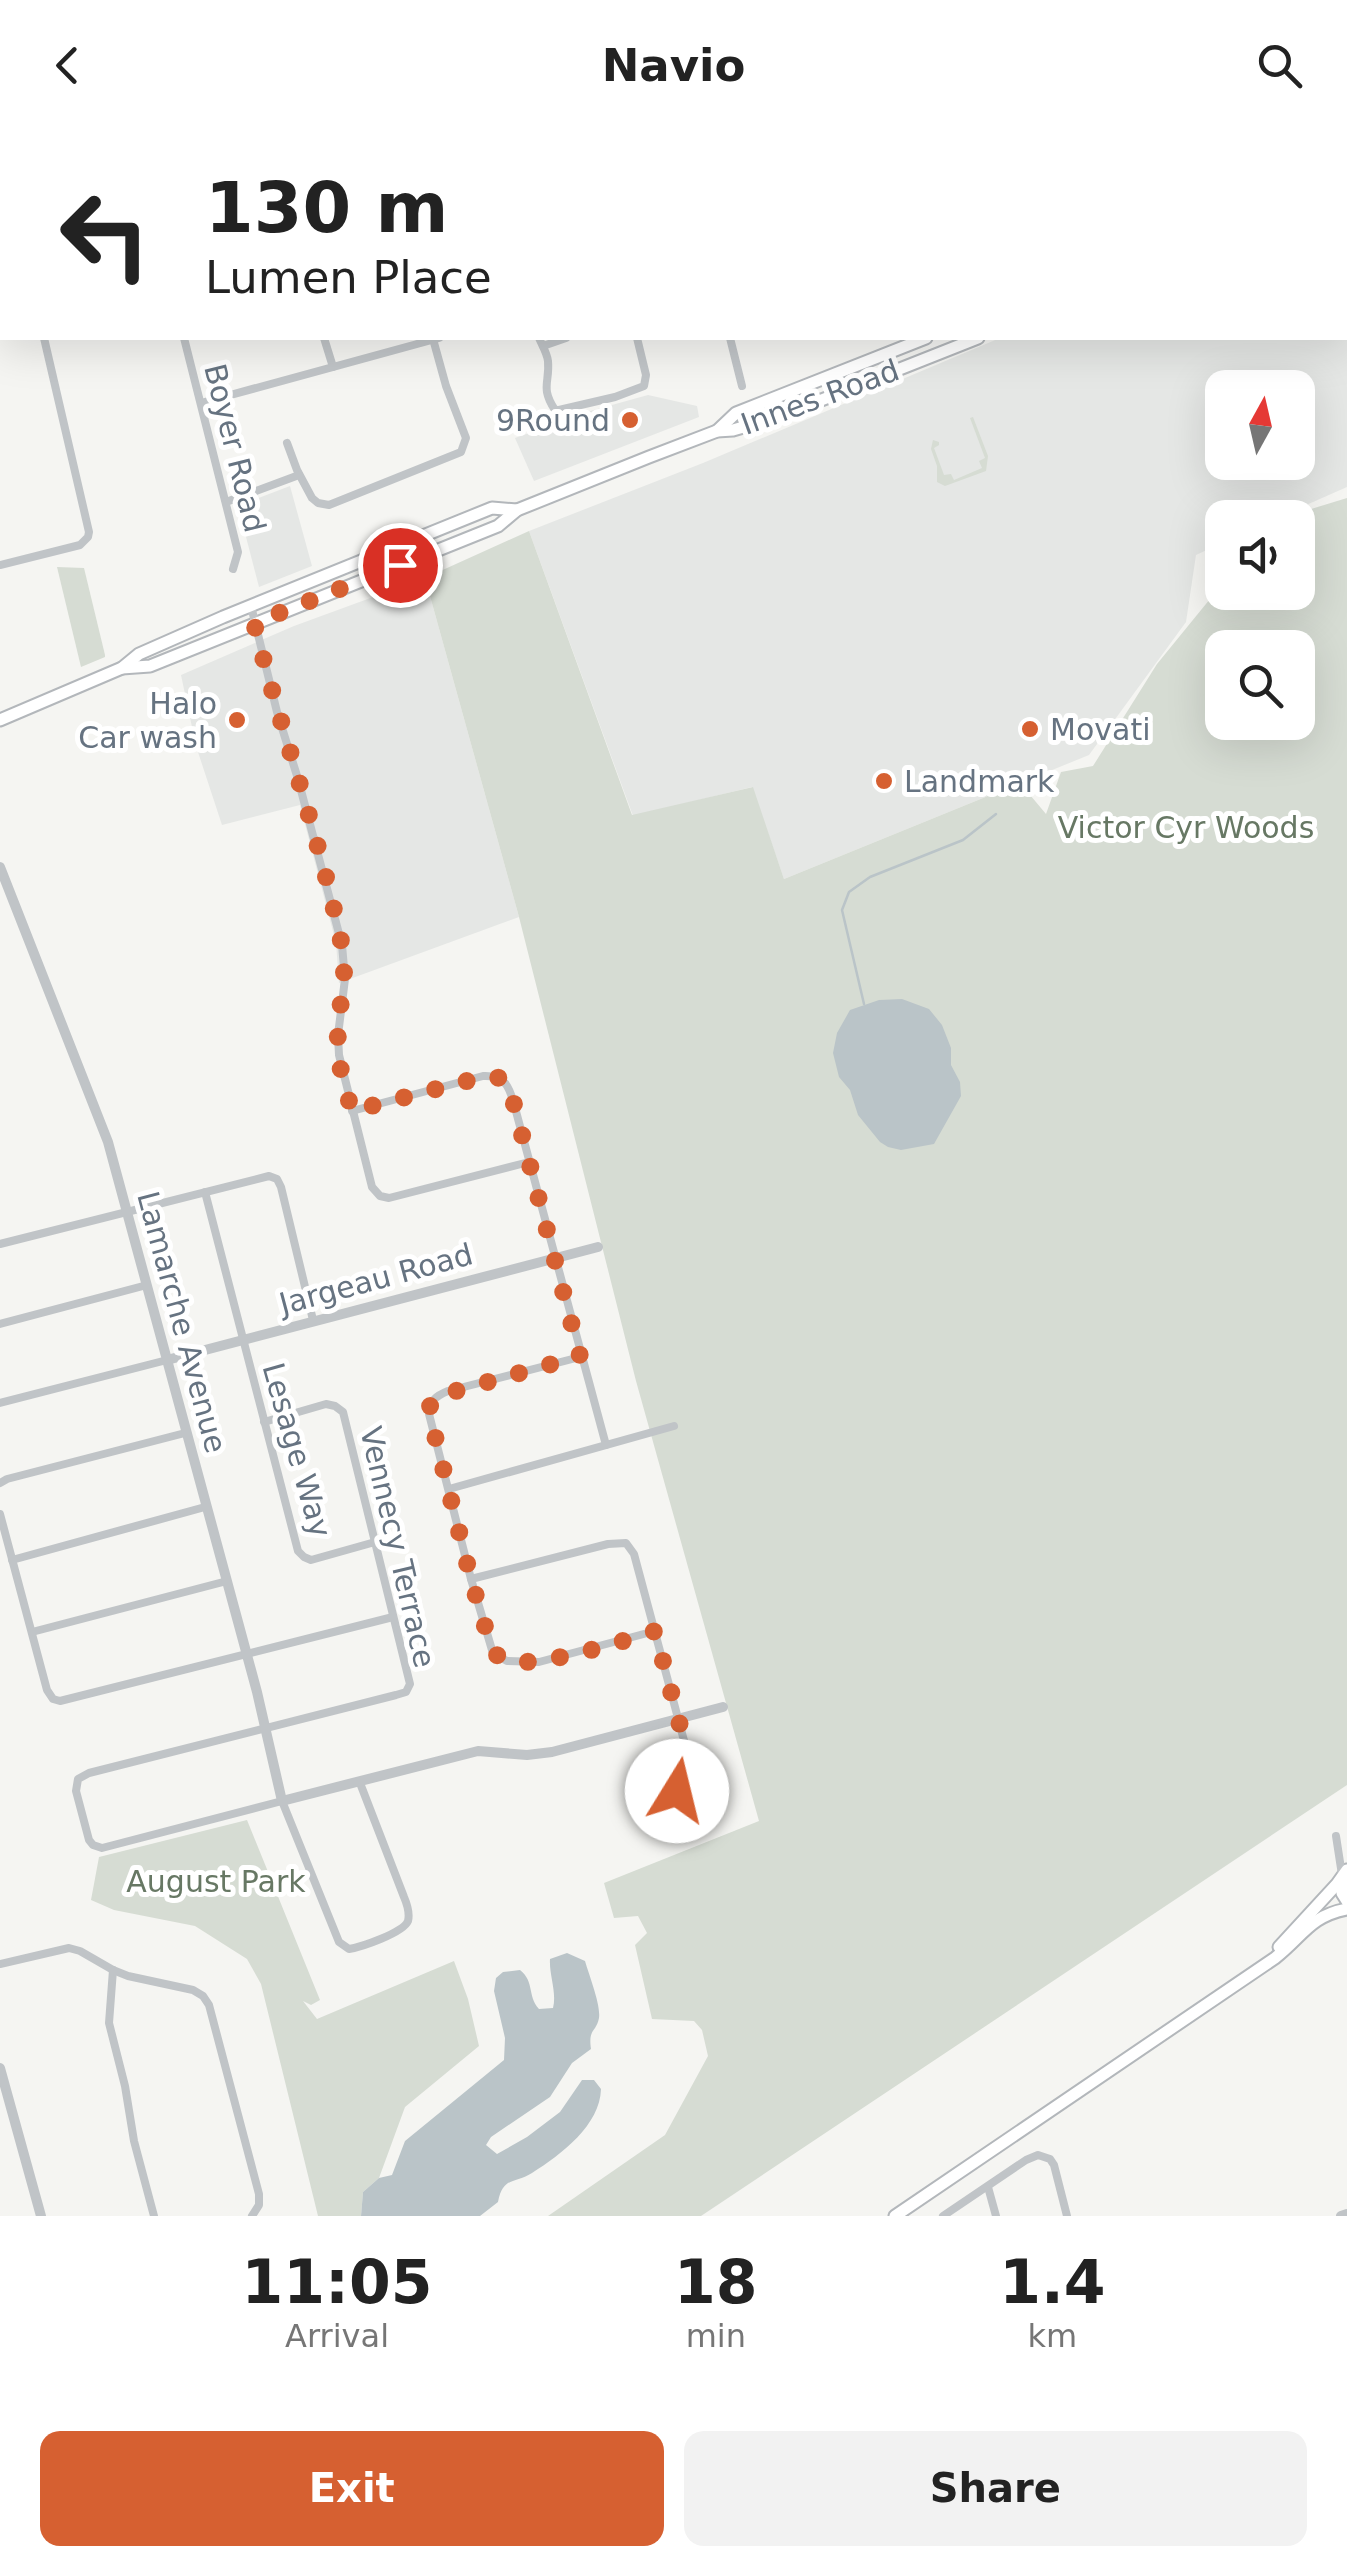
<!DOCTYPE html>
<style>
:root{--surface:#fff;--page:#f2f2f2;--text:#222;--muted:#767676;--accent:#d66031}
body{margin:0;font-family:"DejaVu Sans",sans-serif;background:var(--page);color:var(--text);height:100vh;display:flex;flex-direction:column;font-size:38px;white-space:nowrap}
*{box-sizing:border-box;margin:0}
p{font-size:32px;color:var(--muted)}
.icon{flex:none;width:55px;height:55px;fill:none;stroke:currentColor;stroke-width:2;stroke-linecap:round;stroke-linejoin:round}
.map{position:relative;height:2086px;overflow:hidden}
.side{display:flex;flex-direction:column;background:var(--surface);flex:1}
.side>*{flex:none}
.banner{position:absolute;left:0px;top:0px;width:1348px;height:210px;box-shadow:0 10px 40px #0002;background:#fff;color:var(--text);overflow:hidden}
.needle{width:65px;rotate:8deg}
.fabs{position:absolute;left:1205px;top:240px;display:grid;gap:20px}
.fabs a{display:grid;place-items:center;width:110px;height:110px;border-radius:20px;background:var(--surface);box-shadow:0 10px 40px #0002;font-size:50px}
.pin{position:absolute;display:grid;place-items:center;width:85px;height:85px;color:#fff;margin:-42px;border:5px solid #fff;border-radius:50%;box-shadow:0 2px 10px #0007}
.me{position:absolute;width:110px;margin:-55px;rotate:9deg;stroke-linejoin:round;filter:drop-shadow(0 0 8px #0008)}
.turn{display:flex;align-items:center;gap:35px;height:210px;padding:0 40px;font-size:45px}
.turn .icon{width:130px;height:130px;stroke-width:2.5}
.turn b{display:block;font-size:70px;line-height:85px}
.eta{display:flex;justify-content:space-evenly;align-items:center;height:170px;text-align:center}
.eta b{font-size:60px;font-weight:800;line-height:70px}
.primary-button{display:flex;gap:20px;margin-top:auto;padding:20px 40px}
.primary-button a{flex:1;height:115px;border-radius:20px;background:var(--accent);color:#fff;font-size:40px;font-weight:800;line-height:115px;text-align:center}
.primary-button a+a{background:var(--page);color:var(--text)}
header{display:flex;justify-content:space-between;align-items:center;height:130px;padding:0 40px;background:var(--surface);font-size:45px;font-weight:800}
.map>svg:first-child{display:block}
.built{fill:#e5e7e5;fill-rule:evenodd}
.green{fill:#d6dcd3;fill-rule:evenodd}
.water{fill:#bac4c8}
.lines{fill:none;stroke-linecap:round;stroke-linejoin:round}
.stream{stroke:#bac4c8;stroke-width:2.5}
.secondary-casing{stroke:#b3b7bb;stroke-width:15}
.minor{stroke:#c0c4c7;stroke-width:8}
.tertiary{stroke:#c0c4c7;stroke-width:10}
.secondary{stroke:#fff;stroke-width:11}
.route{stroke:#d66031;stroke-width:18;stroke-dasharray:0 32.4}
.poi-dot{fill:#d66031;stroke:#fff;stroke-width:4}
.labels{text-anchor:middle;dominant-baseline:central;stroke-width:10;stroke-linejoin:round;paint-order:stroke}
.street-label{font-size:30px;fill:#667381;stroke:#fff}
.poi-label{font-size:30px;fill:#667381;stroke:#fff;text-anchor:end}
.park-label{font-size:30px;fill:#677864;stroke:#fff}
</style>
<header><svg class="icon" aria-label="back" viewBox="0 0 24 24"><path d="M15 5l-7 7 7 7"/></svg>Navio<svg class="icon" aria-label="search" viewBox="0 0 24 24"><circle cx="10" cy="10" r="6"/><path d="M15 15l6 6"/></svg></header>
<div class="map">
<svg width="1347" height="2086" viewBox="0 0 1347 2086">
<rect width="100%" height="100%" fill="#f5f5f2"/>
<g class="built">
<path d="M1347 78V357L1279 387 1222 388V413L1196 425 1186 492 1089 625 784 749 752 657 633 686 529 401 703 333 1000 208H1345V79ZM1222 258H1298V332H1222Z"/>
<path d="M648 265 697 276 699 287 534 351 515 308 546 297 554 291Z"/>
<path d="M290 356 312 436 259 457 238 376Z"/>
<path d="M425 448 519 787 339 853 336 813 300 675 222 695 196 616 181 545 294 496Z"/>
</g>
<g class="green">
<path d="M973 287 988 326 986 341 945 356 937 352V336L931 319 933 310 939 312V315L934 318 944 345 951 344 954 350 982 338 979 331 985 328 970 288Z"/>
<path d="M1347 368V1655L701 2086H548L665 2005 708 1926 702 1900 694 1891 652 1889 635 1815 647 1803 638 1786 614 1788 604 1753 759 1691 636 1251 519 787 425 448 529 401 632 685 753 657 784 749 1020 653 1046 684 1061 642 1093 636 1157 534 1210 469 1215 444 1211 421 1222 410V462H1298V388L1285 387ZM1222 518H1298V592H1222Z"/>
<path d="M57 437 84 438 105 525V527L81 537Z"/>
<path d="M247 1690 320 1870 311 1875 303 1871 317 1889 454 1831 468 1869 479 1916 405 1977 379 2048 363 2062 361 2086H318L261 1854 247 1829 195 1796 114 1780 91 1770 99 1727Z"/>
</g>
<g class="water">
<path d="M902 869 929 879 942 895 951 918V935L960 952 961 966 934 1014 901 1020 888 1017 880 1012 858 985 850 960 839 947 833 923 837 903 850 880 879 870Z"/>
<path d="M567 1823 585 1831C589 1845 601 1875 599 1888 596 1903 588 1898 591 1919L572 1933 550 1967 491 2007 486 2015 497 2024 527 2007 560 1982 582 1950H594L601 1959C600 1995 562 2024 532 2043 515 2054 503 2046 498 2072L480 2086H361L363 2062 379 2048 392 2045 405 2011 504 1930 505 1908 494 1861 496 1848 503 1842 520 1840C535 1852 527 1866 539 1879L553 1878C557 1862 549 1845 550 1829Z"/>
</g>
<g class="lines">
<path class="stream" d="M864 874 842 780 849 762 870 747 963 710 996 684"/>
<defs>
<g id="secondary">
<path d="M1345 45 1347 44"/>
<path d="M1345 66 1347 65"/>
<path d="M717 301 736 283 926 208"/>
<path d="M122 538 150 536 498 396 517 380 649 327 717 301 733 300 781 286 978 208"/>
<path d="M0 590 122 538 139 524 223 487 492 378 517 380"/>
<path d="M1342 1748V1763L1347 1771"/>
<path d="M1279 1817 1337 1754 1347 1740"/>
<path d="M895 2086 1275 1828C1303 1806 1310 1786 1347 1779"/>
</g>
</defs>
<use href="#secondary" class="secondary-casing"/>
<g class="minor">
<path d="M131 0V2"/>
<path d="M254 0V2"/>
<path d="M362 0 363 2"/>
<path d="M470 0 471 2"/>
<path d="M722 0 723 2"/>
<path d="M1094 0V2"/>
<path d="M0 77H2"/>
<path d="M184 208 238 422 233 439"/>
<path d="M324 208 333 237"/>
<path d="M539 208C542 215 547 223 548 231 550 253 540 257 555 280H559L615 267 644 256 646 245 637 208"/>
<path d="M730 208 742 256"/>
<path d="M543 216 566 208"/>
<path d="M201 273 439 208"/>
<path d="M287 313 297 340 312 368 318 373 329 375 461 322 466 308 446 256 433 209"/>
<path d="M226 372 299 345"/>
<path d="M0 435 80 415 88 407 89 402 44 208"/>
<path d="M251 476 277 582 298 649 342 815 345 849 338 905 339 925 372 1057 380 1066 389 1068 529 1032"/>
<path d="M352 981 483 946C504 945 509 955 514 974L606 1315"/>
<path d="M205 1062 298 1421 304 1427 311 1430 375 1412"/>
<path d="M0 1114 269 1046 277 1049 281 1057 313 1190"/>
<path d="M0 1194 147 1155"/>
<path d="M580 1227 448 1261C436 1266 430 1270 429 1284L471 1449 492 1520 496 1525 507 1531 539 1532 655 1501"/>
<path d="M0 1273 167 1230"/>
<path d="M264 1292 326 1274 335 1276 343 1282 410 1554 406 1562 396 1565 89 1643 78 1649 76 1661 89 1710 93 1715 102 1718 282 1671 339 1812 349 1819C361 1817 403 1803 408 1791 410 1783 407 1774 404 1767L360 1653"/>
<path d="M0 1353 7 1349 185 1303"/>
<path d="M449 1359 674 1296"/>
<path d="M0 1384 47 1560 53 1569 60 1571 393 1487"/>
<path d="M12 1430 205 1377"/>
<path d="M471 1449 608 1414 626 1413 634 1424 690 1633 677 1661"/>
<path d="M32 1502 227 1451"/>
<path d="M1336 1706 1342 1745"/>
<path d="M0 1834 69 1818 80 1821 113 1840 128 1846 193 1860 203 1866 209 1875 259 2064V2075L252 2086"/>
<path d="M113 1840 109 1893 125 1956 134 2011 154 2086"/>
<path d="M988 2057 996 2086"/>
<path d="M943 2086 1026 2030 1038 2025 1050 2029 1054 2035 1067 2086"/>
</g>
<g class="tertiary">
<path d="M980 0 981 2"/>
<path d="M0 737 108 1012 257 1562 282 1671 478 1621 527 1625 552 1622 723 1577"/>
<path d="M167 1230 598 1117"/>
<path d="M0 1938 41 2086"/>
<path d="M1341 2086 1347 2084"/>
</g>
<use href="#secondary" class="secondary"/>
</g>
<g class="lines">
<path class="route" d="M400 435 254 493C281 601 320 707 342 816 349 850 336 881 338 914 338 937 346 960 352 981L486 946 501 948 510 959 580 1226 438 1266 430 1275 432 1294 471 1449 492 1520C497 1525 498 1527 505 1530 533 1540 624 1511 655 1501L690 1633 677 1661"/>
</g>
<g class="poi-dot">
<circle cx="630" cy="290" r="10"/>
<circle cx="237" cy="590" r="10"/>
<circle cx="1030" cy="599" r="10"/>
<circle cx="884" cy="651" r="10"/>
</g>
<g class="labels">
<g class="street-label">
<text transform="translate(820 267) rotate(-20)">Innes Road</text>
<text transform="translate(235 318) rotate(76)">Boyer Road</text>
<text transform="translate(376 1149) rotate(-15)">Jargeau Road</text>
<text transform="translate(182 1192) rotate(75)">Lamarche Avenue</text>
<text transform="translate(297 1320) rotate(74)">Lesage Way</text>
<text transform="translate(398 1417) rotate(77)">Vennecy Terrace</text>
</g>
<g class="poi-label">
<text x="610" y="290">9Round</text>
<text x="217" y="573">Halo<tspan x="217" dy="34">Car wash</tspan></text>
<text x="1050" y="599" text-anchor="start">Movati</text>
<text x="904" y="651" text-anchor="start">Landmark</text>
</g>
<g class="park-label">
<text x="1186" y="697">Victor Cyr Woods</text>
<text x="216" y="1751">August Park</text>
</g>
</g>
</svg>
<div class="fabs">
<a><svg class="needle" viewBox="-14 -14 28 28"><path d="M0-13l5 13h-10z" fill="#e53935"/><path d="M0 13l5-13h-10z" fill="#767676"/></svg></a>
<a><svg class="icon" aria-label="sound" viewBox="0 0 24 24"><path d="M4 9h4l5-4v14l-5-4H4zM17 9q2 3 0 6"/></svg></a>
<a><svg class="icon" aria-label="search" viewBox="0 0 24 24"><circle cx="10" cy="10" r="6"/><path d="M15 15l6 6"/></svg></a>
</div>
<div class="pin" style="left:400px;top:435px;background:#d93025"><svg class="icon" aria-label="arrive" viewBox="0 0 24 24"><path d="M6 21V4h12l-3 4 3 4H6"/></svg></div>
<svg class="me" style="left:677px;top:1661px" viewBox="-20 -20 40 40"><circle r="19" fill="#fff"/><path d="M0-13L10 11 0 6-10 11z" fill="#d66031"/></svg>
<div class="banner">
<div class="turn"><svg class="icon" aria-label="left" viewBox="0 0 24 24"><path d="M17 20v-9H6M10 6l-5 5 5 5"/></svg><div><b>130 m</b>Lumen Place</div></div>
</div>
</div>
<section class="side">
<div class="eta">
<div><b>11:05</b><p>Arrival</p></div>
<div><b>18</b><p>min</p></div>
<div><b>1.4</b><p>km</p></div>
</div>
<div class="primary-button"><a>Exit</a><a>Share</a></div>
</section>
